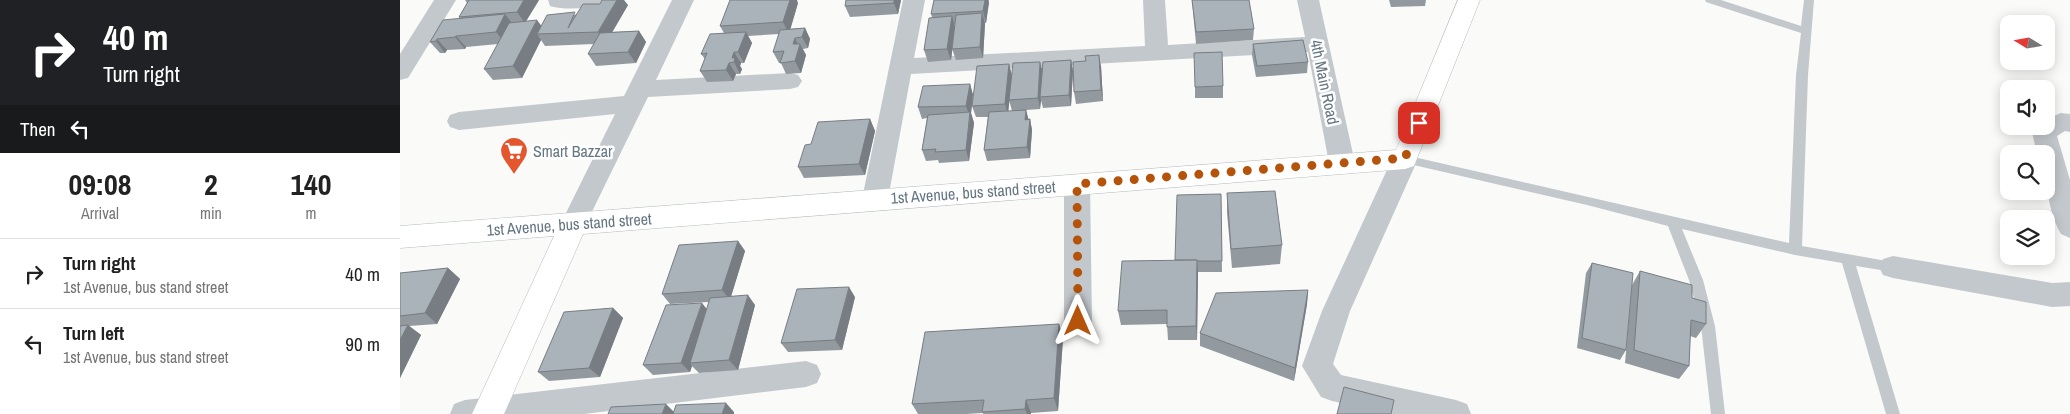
<!DOCTYPE html>
<style>
:root{--surface:#fff;--page:#f6f6f6;--text:#222;--muted:#767676;--line:#e0e0e0}
body{margin:0;font-family:"Archivo Narrow",sans-serif;background:var(--page);color:var(--text);height:100vh;display:flex;flex-direction:column;font-size:19px;white-space:nowrap}
*{box-sizing:border-box;margin:0}
p{font-size:16px;color:var(--muted)}
.icon{flex:none;width:28px;height:28px;fill:none;stroke:currentColor;stroke-width:2;stroke-linecap:round;stroke-linejoin:round}
.map{position:relative;flex:1;overflow:hidden}
.drawer{display:flex;flex-direction:column;background:var(--surface);width:400px}
.drawer>*{flex:none}
.hud{background:#202124;color:#fff;overflow:hidden}
.needle{width:32px;rotate:281deg}
.fabs{position:absolute;left:1600px;top:15px;display:grid;gap:10px}
.fabs a{display:grid;place-items:center;width:55px;height:55px;border-radius:10px;background:var(--surface);box-shadow:0 2px 12px #0003;font-size:25px}
.pin{position:absolute;display:grid;place-items:center;width:42px;height:42px;color:#fff;margin:-21px;border-radius:10px;box-shadow:0 2px 8px #0006}
.me{position:absolute;width:55px;margin:-28px;rotate:0deg;stroke-linejoin:round;filter:drop-shadow(0 0 4px #0008)}
.turn{display:flex;align-items:center;gap:18px;height:105px;padding:0 20px;font-size:22px}
.turn .icon{width:65px;height:65px;stroke-width:2.5}
.turn b{display:block;font-size:35px;line-height:42px}
.then{display:flex;align-items:center;height:48px;padding:0 20px;background:#0003;gap:10px;font-size:19px}
.eta{display:flex;justify-content:space-evenly;align-items:center;height:85px;text-align:center}
.eta b{font-size:30px;font-weight:700;line-height:35px}
ul{padding:0;list-style:none}
li{display:flex;align-items:center;gap:15px;height:70px;padding:0 20px;border-top:1px solid var(--line)}
li div{flex:1}
li b{display:block;font-size:19px}
li em{font-style:normal}
main{display:flex;flex:1;min-height:0}
.map>svg:first-child{display:block}
.lines{fill:none;stroke-linecap:round;stroke-linejoin:round}
.secondary-casing{stroke:#b3babf;stroke-width:1}
.lane{fill:#c3c8cc;fill-rule:evenodd}
.street{fill:#c3c8cc;fill-rule:evenodd}
.secondary{fill:#fff;fill-rule:evenodd}
.wall{fill:#929a9f;fill-rule:evenodd}
.shaded-wall{fill:#777d82}
.building{fill:#aab3b9;stroke:#777d82}
.route{stroke:#b45309;stroke-width:9;stroke-dasharray:0 16.2}
.labels{text-anchor:middle;dominant-baseline:central;stroke-width:5;stroke-linejoin:round;paint-order:stroke}
.street-label{font-size:16px;fill:#657683;stroke:#fff}
.poi-label{font-size:16px;fill:#657683;stroke:#fff;text-anchor:start}
</style>
<main>
<section class="drawer">
<div class="hud">
<div class="turn"><svg class="icon" aria-label="right" viewBox="0 0 24 24"><path d="M7 20v-9h11M14 6l5 5-5 5"/></svg><div><b>40 m</b>Turn right</div></div>
<div class="then">Then<svg class="icon" aria-label="left" viewBox="0 0 24 24"><path d="M17 20v-9H6M10 6l-5 5 5 5"/></svg></div>
</div>
<div class="eta">
<div><b>09:08</b><p>Arrival</p></div>
<div><b>2</b><p>min</p></div>
<div><b>140</b><p>m</p></div>
</div>
<ul>
<li><svg class="icon" aria-label="right" viewBox="0 0 24 24"><path d="M7 20v-9h11M14 6l5 5-5 5"/></svg><div><b>Turn right</b><p>1st Avenue, bus stand street</p></div><em>40 m</em></li>
<li><svg class="icon" aria-label="left" viewBox="0 0 24 24"><path d="M17 20v-9H6M10 6l-5 5 5 5"/></svg><div><b>Turn left</b><p>1st Avenue, bus stand street</p></div><em>90 m</em></li>
</ul>
</section>
<div class="map">
<svg width="1670" height="414" viewBox="0 0 1670 414">
<rect width="100%" height="100%" fill="#fafaf8"/>
<g class="lines">
<defs>
<path id="secondary" d="M1058 0H1080L1014 166 1005 169 183 234 104 414H72L154 236 0 248V226L996 150Z"/>
</defs>
<use href="#secondary" class="secondary-casing"/>
<path class="lane" d="M1305 0H1321L1401 26 1404 0H1414L1408 75 1402 246 1498 263 1500 267 1498 271 1493 272 1456 266 1500 414H1486L1442 263 1395 255 1282 229 1303 280 1315 326 1325 414H1311L1301 326 1289 280 1268 226 1187 205 1005 163 999 159 1005 155 1389 243 1396 75 1401 33 1306 2Z"/>
<g class="street">
<path d="M34 0H56L8 78 0 80V54Z"/>
<path d="M148 0H202L199 5C184 9 165 10 150 6Z"/>
<path d="M272 0H294L256 80 390 73 398 75 402 81 398 87 390 89 248 97 183 230 174 233 165 230 161 223 215 114 59 130 50 127 47 121 50 115 59 112 224 96Z"/>
<path d="M503 0H525L514 58 745 46 743 0H765L768 45 905 37 897 0H919L955 163 951 170 942 172 933 170 929 163 908 52 511 74 488 199 484 206 475 209 466 206 462 199Z"/>
<path d="M1661 113 1670 114V132L1665 131 1657 136 1670 180V238L1661 234C1647 210 1646 181 1646 154H1637L1632 132 1635 126H1646V119Z"/>
<path d="M1005 150 1014 152 1018 159 950 311 933 364 941 375 1056 400 1067 404 1071 414H992L932 401 921 397 902 366 922 311 992 159 996 152Z"/>
<path d="M677 174 686 177 690 184 692 321 688 330 678 333 668 330 664 321V184L668 177Z"/>
<path d="M1493 256 1652 283 1670 282V306L1652 307 1493 278 1483 275 1479 267 1483 259Z"/>
<path d="M406 361 417 365 421 374 417 383 406 387 184 414H50L54 404 65 400Z"/>
</g>
<use href="#secondary" class="secondary"/>
</g>
<g class="wall">
<path d="M65 0H139L126 21 141 26 177 14 228 5 212 32 239 31 246 42 236 63 196 66 188 54 194 44 145 46 141 40 122 78 93 80 84 69 98 44 66 47 65 49 47 50 45 53H40L30 42 60 19 59 17 67 3Z"/>
<path d="M501 0 498 14 450 17 445 6Z"/>
<path d="M534 0H589L586 23H585L583 58 556 60 552 49 555 24H554L555 27 551 60 528 62 524 50 532 17 531 14Z"/>
<path d="M792 0 854 29 853 40 796 44Z"/>
<path d="M989 0H1026L1025 6 991 7Z"/>
<path d="M398 3 390 29 405 28 410 39 408 48 403 49 406 55 401 73 386 74 381 63H379L373 52 379 34 348 36 352 43 344 63H341L340 66 342 69 340 74H336L333 81 307 82 300 71 305 59 301 54 324 33 320 26Z"/>
<path d="M853 44 908 62 907 73 856 77 852 55Z"/>
<path d="M671 60 673 71 671 106 643 108 641 100 640 109 626 110 628 119H630L632 130 630 158 587 161 584 150 588 117H576L572 106 609 64 612 76ZM609 100 612 111H608Z"/>
<path d="M686 61 701 66 703 101 676 104 674 92Z"/>
<path d="M570 84 573 95 571 113 574 123 569 161 539 163 538 160 526 161 522 150 527 118 522 119 518 107Z"/>
<path d="M823 86V98H795V87Z"/>
<path d="M470 119 475 131 465 175 404 178 398 167 411 144Z"/>
<path d="M827 193 882 245 880 264 832 268 827 213Z"/>
<path d="M821 194 822 272H798L797 340H768L767 324 721 325 718 311 775 260Z"/>
<path d="M338 241 345 251 331 296 355 305 338 370 299 373 292 366 290 372 253 375 243 365 307 309 309 302 270 304 262 294Z"/>
<path d="M1192 263 1226 350 1220 360 1177 348 1186 273Z"/>
<path d="M48 268 60 279 37 324 9 326 21 335 0 378V273Z"/>
<path d="M1240 271 1292 298 1306 324 1296 338 1290 336 1289 366 1279 379 1225 363 1232 285Z"/>
<path d="M908 290 907 304 894 381 800 346V333Z"/>
<path d="M455 297 442 350 388 352 381 343Z"/>
<path d="M213 308 223 318 200 377 149 381 138 372Z"/>
<path d="M659 324 663 338 658 411 631 413V414H583V413L566 414H518L512 404Z"/>
</g>
<g class="shaded-wall">
<path d="M124 0H139L125 23 117 12Z"/>
<path d="M217 0H224L228 5 206 43 198 32Z"/>
<path d="M390 0H397L398 3 389 34 383 22Z"/>
<path d="M494 0H501L498 14 494 3Z"/>
<path d="M585 0H588L589 3 586 23 583 11Z"/>
<path d="M582 13 585 24 583 58 580 47Z"/>
<path d="M105 14 114 26 105 43 96 32Z"/>
<path d="M552 16 555 27 551 60 547 49Z"/>
<path d="M137 20 146 32 137 34 141 40 122 78 113 66Z"/>
<path d="M405 28 410 39 408 48 402 37Z"/>
<path d="M239 31 246 42 236 63 228 52Z"/>
<path d="M346 32 352 43 344 63 338 52Z"/>
<path d="M56 36 66 47 65 49 55 37Z"/>
<path d="M395 38 399 47 400 44 406 55 401 73 395 61 393 44Z"/>
<path d="M37 39 47 50 45 53 36 41Z"/>
<path d="M334 52 341 63 340 66 342 69 340 74 332 58Z"/>
<path d="M699 55 701 66 703 101 701 90Z"/>
<path d="M671 60 673 71 671 106 669 95Z"/>
<path d="M640 62 643 73 640 97 641 100 640 109 638 98Z"/>
<path d="M329 63 336 74 333 81 326 70Z"/>
<path d="M609 64 612 76 608 115 605 104Z"/>
<path d="M570 84 573 95 571 113 574 123 569 161 566 150 570 117 566 106Z"/>
<path d="M626 110 629 121 625 120Z"/>
<path d="M470 119 475 131 465 175 459 164Z"/>
<path d="M630 119 632 130 630 158 627 147Z"/>
<path d="M338 241 345 251 330 300 322 290Z"/>
<path d="M797 260 798 274 797 340 796 326Z"/>
<path d="M48 268 60 279 37 324 25 313Z"/>
<path d="M449 287 455 297 442 350 435 340Z"/>
<path d="M908 290 907 304 894 381 895 368Z"/>
<path d="M348 295 355 305 338 370 329 360Z"/>
<path d="M302 303 310 313 290 363 292 366 290 372 281 363Z"/>
<path d="M213 308 223 318 200 377 189 368Z"/>
<path d="M659 324 663 338 658 411 654 398Z"/>
<path d="M8 325 21 335 0 378V340Z"/>
<path d="M626 400 631 413V414H627L625 409Z"/>
<path d="M326 403 334 412V414H322Z"/>
<path d="M266 404 276 414H262Z"/>
</g>
<g class="building">
<path d="M69 0H124L117 12 59 17Z"/>
<path d="M202 0H217L198 32 137 34 147 15 175 12 168 28 183 4H200Z"/>
<path d="M330 0H390L383 22 320 26Z"/>
<path d="M446 0H494V3L445 6Z"/>
<path d="M534 0H585L583 11 531 14Z"/>
<path d="M792 0H849L854 29 796 32Z"/>
<path d="M582 13 580 47 552 49 556 15Z"/>
<path d="M105 14 96 32 56 36 55 37 37 39 36 41 30 42 43 20Z"/>
<path d="M552 16 547 49 524 50 529 18Z"/>
<path d="M137 20 113 66 84 69 109 23Z"/>
<path d="M405 28 402 37 395 38 393 44H400L395 61 380 63 384 51 373 52 380 30Z"/>
<path d="M239 31 228 52 188 54 200 33Z"/>
<path d="M346 32 338 52H334L332 58H335L334 62 329 63 326 70 300 71 307 53 301 54 310 34Z"/>
<path d="M903 40 908 62 857 66 853 44Z"/>
<path d="M822 52 823 86 795 87 794 53Z"/>
<path d="M699 55 701 90 674 92 673 62 686 61 685 56Z"/>
<path d="M671 60 669 95 640 97 643 62Z"/>
<path d="M640 62 638 98 609 100 613 63Z"/>
<path d="M609 64 605 104 572 106 577 66Z"/>
<path d="M570 84 566 106 518 107 523 86Z"/>
<path d="M626 110 625 120 630 119 627 147 584 150 589 112Z"/>
<path d="M570 112 566 150 535 152 536 149 522 150 528 115Z"/>
<path d="M470 119 459 164 398 167 405 145 411 144 418 122Z"/>
<path d="M875 191 882 245 831 249 827 193Z"/>
<path d="M821 194 822 261H797V260H775L777 195Z"/>
<path d="M338 241 322 290 262 294 279 245Z"/>
<path d="M797 260 796 326 767 327V310L718 311 722 261Z"/>
<path d="M1192 263 1233 273 1226 350 1182 338Z"/>
<path d="M48 268 25 313 0 316V273Z"/>
<path d="M1240 271 1292 285V298L1306 302V324L1291 320 1289 366 1234 350Z"/>
<path d="M449 287 435 340 381 343 397 289Z"/>
<path d="M908 290 895 368 800 333 816 293Z"/>
<path d="M348 295 329 360 290 363 310 298Z"/>
<path d="M302 303 281 363 243 365 266 305Z"/>
<path d="M213 308 189 368 138 372 164 312Z"/>
<path d="M659 324 654 398 626 400 625 409 582 412 584 400 512 404 525 332Z"/>
<path d="M8 325 0 340V326Z"/>
<path d="M944 387 994 400 991 414H937Z"/>
<path d="M326 403 322 414H273L276 405Z"/>
<path d="M266 404 262 414H208L211 407Z"/>
</g>
<g class="lines">
<path class="route" d="M678 321 677 184 1005 158 1019 123"/>
</g>
<defs>
<symbol id="supermarket-pin" viewBox="-11 -11 22 30"><path d="M0 17L-7.5 6A9.5 9.5 0 1 1 7.5 6Z" fill="#e4572e" stroke="#fff"/><path d="M-6-5.5h2.5l.6 2H6L4.5 2H-2.5L-4.4-4H-6ZM-1.5 3.2a1.3 1.3 0 1 0 .1 0ZM3 3.2a1.3 1.3 0 1 0 .1 0Z" fill="#fff"/></symbol>
</defs>
<g fill-rule="evenodd">
<use href="#supermarket-pin" x="98" y="135" width="32" height="43"/>
</g>
<g class="labels">
<g class="street-label">
<text transform="translate(925 82) rotate(78)">4th Main Road</text>
<text transform="translate(573 192) rotate(-4)">1st Avenue, bus stand street</text>
<text transform="translate(169 224) rotate(-4)">1st Avenue, bus stand street</text>
</g>
<g class="poi-label">
<text x="133" y="151">Smart Bazzar</text>
</g>
</g>
</svg>
<div class="fabs">
<a><svg class="needle" viewBox="-14 -14 28 28"><path d="M0-13l5 13h-10z" fill="#e53935"/><path d="M0 13l5-13h-10z" fill="#767676"/></svg></a>
<a><svg class="icon" aria-label="sound" viewBox="0 0 24 24"><path d="M4 9h4l5-4v14l-5-4H4zM17 9q2 3 0 6"/></svg></a>
<a><svg class="icon" aria-label="search" viewBox="0 0 24 24"><circle cx="10" cy="10" r="6"/><path d="M15 15l6 6"/></svg></a>
<a><svg class="icon" aria-label="layers" viewBox="0 0 24 24"><path d="M12 4l9 5-9 5-9-5zM3 14l9 5 9-5"/></svg></a>
</div>
<div class="pin" style="left:1019px;top:123px;background:#d93025"><svg class="icon" aria-label="arrive" viewBox="0 0 24 24"><path d="M6 21V4h12l-3 4 3 4H6"/></svg></div>
<svg class="me" style="left:678px;top:321px" viewBox="-20 -20 40 40"><path d="M0-17L14 15 0 8-14 15z" fill="#b45309" stroke="#fff" stroke-width="4"/></svg>
</div>
</main>
